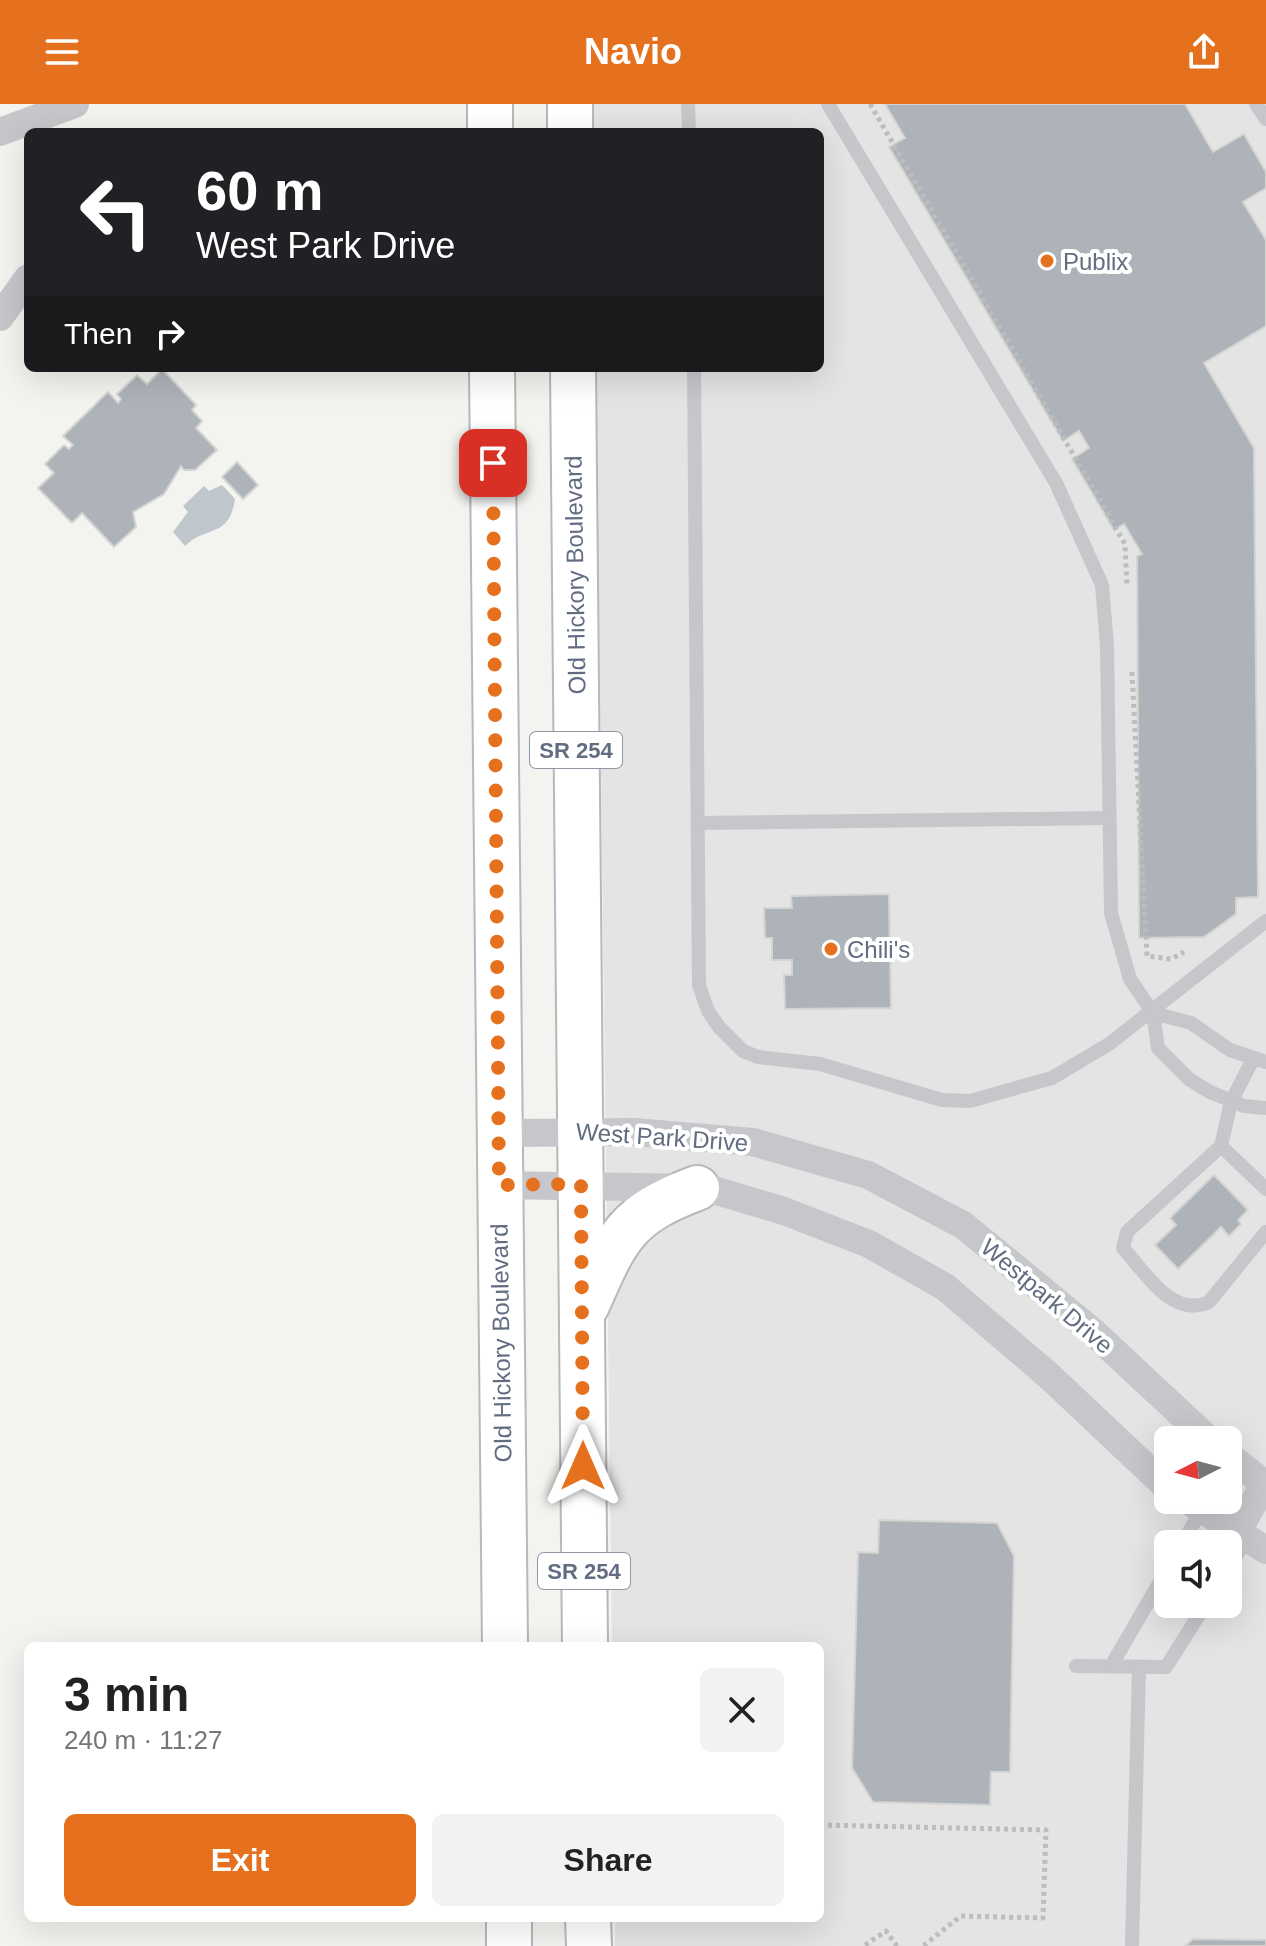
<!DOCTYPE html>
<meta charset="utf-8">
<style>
:root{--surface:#fff;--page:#f2f2f2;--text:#222;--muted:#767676;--accent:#e5711e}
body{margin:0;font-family:Arial,sans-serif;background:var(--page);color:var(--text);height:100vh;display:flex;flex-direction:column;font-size:30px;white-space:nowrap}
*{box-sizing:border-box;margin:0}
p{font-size:26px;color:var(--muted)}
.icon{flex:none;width:44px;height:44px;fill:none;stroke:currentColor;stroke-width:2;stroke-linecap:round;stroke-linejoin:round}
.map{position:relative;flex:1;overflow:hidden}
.panel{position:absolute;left:24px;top:1538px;width:800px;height:280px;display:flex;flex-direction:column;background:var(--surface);border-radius:12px;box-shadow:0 8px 32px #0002}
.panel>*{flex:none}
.guide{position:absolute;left:24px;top:24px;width:800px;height:244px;border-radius:12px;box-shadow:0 8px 32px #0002;background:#202124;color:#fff;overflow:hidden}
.needle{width:52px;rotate:264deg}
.buttons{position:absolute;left:1154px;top:1322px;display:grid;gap:16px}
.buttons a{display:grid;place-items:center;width:88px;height:88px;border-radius:12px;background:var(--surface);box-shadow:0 8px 32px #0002;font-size:40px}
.pin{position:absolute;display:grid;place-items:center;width:68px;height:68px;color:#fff;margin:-34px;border-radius:16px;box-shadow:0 4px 12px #0006}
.me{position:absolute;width:88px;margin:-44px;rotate:0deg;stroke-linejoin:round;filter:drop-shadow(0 0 6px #0008)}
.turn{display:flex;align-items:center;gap:28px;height:168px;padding:0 40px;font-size:36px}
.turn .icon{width:104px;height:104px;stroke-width:2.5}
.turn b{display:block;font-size:56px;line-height:68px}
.then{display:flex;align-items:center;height:76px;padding:0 40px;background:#0003;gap:16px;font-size:30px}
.round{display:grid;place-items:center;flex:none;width:84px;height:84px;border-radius:12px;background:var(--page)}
.summary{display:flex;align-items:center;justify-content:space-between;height:136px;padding:0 40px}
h1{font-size:48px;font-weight:700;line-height:60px}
.cta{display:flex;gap:16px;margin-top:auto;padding:16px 40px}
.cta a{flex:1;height:92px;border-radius:12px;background:var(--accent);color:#fff;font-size:32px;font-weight:700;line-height:92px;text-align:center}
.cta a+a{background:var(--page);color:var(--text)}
header{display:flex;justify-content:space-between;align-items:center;height:104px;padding:0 40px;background:var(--accent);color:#fff;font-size:36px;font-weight:700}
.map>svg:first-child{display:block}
.built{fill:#e3e4e3;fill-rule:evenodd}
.water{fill:#bfc7cd}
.building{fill:#aeb3b9;stroke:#d4d5d2;stroke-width:2}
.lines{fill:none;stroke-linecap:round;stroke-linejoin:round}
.primary-casing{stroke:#b5b8bc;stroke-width:48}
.path{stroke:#bcbdbf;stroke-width:5;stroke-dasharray:4 4;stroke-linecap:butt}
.lane{stroke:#c5c7cb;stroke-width:14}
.street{stroke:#c5c7cb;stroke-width:28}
.primary{stroke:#fff;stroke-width:44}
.route{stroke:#e5711e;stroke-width:14;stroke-dasharray:0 25.2}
.poi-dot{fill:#e5711e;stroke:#fff;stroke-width:3}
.labels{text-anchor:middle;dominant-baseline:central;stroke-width:8;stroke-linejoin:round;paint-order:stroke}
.shield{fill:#fff;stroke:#9199a7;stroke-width:2}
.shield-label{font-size:22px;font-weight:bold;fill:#626d81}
.poi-label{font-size:24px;fill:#626d81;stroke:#fff;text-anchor:start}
.street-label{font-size:24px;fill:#626d81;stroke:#fff}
</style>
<header><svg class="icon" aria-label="menu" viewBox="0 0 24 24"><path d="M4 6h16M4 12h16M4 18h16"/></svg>Navio<svg class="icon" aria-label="share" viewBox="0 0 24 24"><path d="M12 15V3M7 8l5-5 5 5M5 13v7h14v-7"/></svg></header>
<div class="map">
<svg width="1266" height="1842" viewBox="0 0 1266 1842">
<rect width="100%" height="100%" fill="#f3f4ef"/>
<path class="built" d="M592 0H1266V1842H615V1814H820V1542H612L596 264H820V28H593ZM1168 1336H1228V1396H1168ZM1168 1440H1228V1500H1168Z"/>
<path class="water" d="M222 381 235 395C229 435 206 421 185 442L173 428 188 408 183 402 204 382 209 387Z"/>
<g class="building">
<path d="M885 0H1185L1213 48 1244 30 1266 68V84L1243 98 1266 136V222L1204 259 1254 344 1258 793 1236 794V810L1204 833 1139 834 1137 452 1142 450 1124 420 1114 426 1072 355 1089 344 1079 327 1063 337 889 43 905 34Z"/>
<path d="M162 265 196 301 192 306 202 317 196 324 217 346 195 366H184L181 362 164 390 133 408 136 423 114 443 82 409 72 419 38 384 54 369 45 360 64 341 69 345 73 341 63 332 108 288 118 299 121 295 117 290 137 271 147 280Z"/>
<path d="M237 358 258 381 243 395 222 373Z"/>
<path d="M889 790 891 904 785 905 784 871H792V856H772V834H765L764 804H792L791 792Z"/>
<path d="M1214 1071 1248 1106 1238 1116 1241 1120 1229 1132 1221 1123 1178 1165 1155 1141 1176 1121 1170 1114Z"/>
<path d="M879 1416 997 1419 1014 1452 1010 1668H991L990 1701 873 1698 852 1664 858 1448 878 1449Z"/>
<path d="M1193 1835 1266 1836V1842H1185Z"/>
</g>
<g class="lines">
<defs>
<g id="primary">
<path d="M490 0V28"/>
<path d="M570 0V28"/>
<path d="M492 264 505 1542"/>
<path d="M573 264 585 1542"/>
<path d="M587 1201C617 1133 625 1111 697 1084"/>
<path d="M509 1814V1842"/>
<path d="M588 1814 589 1842"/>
</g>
</defs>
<use href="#primary" class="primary-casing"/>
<g class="path">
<path d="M870 0 1125 440 1127 483"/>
<path d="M1132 568 1147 852 1171 855 1184 848"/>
<path d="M820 1721 1046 1726 1043 1814 961 1812 923 1842"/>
<path d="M865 1841 886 1827 897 1842"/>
</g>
<g class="lane">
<path d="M688 0 689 28"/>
<path d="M828 0 1056 379 1102 481 1107 541 1111 809 1130 875 1153 909 1158 944 1190 976 1210 988 1244 1002 1266 1004"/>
<path d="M1256 0 1266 15"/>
<path d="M694 264 699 881 708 907 719 923 743 947 758 953 820 960 942 996 970 997 1052 974 1109 940 1266 817"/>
<path d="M698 719 1109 714"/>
<path d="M1153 909 1191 919 1230 946 1266 958"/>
<path d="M1253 955 1231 998 1221 1042 1127 1128 1123 1144C1146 1169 1172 1215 1209 1198L1266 1128"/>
<path d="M1221 1042 1266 1085"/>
<path d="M1182 1440 1202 1405"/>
<path d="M1228 1465 1247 1434"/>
<path d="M1076 1562 1166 1563 1206 1500"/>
<path d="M1111 1562 1168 1464"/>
<path d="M1132 1842 1139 1563"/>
</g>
<g class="street">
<path d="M0 28 75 0"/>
<path d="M0 213 28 174"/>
<path d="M499 1029 634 1028 753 1038 868 1071 963 1121 1091 1226 1209 1336"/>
<path d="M499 1081 707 1084 784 1107 869 1140 945 1183 1048 1271 1168 1384"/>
<path d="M1228 1351 1266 1381"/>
<path d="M1187 1396 1266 1446"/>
<path d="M1237 1428 1266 1377"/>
</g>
<use href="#primary" class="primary"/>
</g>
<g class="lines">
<path class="route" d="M493 359 499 1081 581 1080 583 1362"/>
</g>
<g class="poi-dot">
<circle cx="1047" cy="157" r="8"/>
<circle cx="831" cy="845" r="8"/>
</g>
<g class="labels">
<g class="shield">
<rect x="530" y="628" width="92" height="36" rx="6"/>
<rect x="538" y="1449" width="92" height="36" rx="6"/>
</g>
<g class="shield-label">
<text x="576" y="646">SR 254</text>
<text x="584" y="1467">SR 254</text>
</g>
<g class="poi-label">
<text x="1063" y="157">Publix</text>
<text x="847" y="845">Chili's</text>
</g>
<g class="street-label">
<text transform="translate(575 471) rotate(-91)">Old Hickory Boulevard</text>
<text transform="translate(662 1033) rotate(4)">West Park Drive</text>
<text transform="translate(1047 1192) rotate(40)">Westpark Drive</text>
<text transform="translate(501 1239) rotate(-91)">Old Hickory Boulevard</text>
</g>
</g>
</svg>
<div class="buttons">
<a><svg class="needle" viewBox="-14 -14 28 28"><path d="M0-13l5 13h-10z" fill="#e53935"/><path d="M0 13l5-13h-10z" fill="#767676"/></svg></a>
<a><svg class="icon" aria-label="sound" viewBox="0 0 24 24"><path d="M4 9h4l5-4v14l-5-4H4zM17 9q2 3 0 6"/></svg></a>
</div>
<div class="pin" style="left:493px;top:359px;background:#d93025"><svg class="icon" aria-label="arrive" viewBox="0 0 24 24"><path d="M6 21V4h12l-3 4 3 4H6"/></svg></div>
<svg class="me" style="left:583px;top:1362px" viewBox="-20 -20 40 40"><path d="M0-17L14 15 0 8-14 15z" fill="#e5711e" stroke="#fff" stroke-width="4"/></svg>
<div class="guide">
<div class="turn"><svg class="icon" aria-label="left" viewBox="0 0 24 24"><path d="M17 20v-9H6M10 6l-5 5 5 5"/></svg><div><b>60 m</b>West Park Drive</div></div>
<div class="then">Then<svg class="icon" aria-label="right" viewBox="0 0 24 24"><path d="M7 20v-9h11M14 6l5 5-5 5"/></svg></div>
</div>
<section class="panel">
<div class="summary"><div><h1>3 min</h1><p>240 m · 11:27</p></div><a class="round"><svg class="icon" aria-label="close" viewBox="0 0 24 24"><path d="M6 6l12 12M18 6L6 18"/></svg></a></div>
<div class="cta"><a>Exit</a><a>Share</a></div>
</section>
</div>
